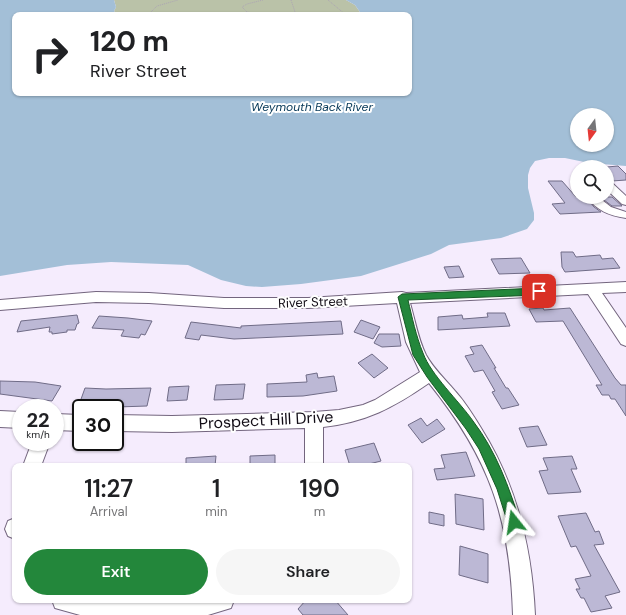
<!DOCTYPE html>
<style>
:root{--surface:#fff;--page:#f6f6f6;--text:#202124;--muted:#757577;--accent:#23873b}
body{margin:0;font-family:"DM Sans",sans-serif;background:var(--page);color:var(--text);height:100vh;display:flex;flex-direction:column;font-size:15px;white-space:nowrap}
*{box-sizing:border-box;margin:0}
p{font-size:13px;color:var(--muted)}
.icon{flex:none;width:22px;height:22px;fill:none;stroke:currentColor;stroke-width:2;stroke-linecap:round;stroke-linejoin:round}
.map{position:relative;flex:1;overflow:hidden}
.drawer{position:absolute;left:12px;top:463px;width:400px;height:140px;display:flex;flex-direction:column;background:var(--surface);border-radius:8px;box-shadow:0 1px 3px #0004}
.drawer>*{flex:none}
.hud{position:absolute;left:12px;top:12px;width:400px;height:84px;border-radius:8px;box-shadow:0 1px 3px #0004;background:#fff;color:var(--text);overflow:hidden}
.needle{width:26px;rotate:195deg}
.tools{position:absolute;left:570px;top:108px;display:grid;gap:8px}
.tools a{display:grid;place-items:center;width:44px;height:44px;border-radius:50%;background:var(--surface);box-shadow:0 1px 3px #0004;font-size:20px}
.speed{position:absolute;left:12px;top:399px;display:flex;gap:8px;font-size:20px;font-weight:700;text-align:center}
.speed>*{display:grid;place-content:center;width:52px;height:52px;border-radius:50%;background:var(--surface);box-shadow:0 1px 3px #0004;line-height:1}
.speed small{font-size:10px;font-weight:400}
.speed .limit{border:2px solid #111;border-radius:6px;background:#fff;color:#111}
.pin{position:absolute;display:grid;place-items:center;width:34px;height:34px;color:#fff;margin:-17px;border-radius:8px;box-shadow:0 2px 6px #0006}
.me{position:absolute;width:44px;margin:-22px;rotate:345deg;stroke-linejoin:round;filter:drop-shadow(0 0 3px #0008)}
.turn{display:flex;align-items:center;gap:14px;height:84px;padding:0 12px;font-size:18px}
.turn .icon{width:52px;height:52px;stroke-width:2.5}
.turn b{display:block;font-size:28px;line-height:34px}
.eta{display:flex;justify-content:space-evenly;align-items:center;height:68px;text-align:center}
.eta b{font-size:24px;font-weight:600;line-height:28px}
.cta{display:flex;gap:8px;margin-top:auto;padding:8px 12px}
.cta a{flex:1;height:46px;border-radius:24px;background:var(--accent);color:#fff;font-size:16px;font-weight:600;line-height:46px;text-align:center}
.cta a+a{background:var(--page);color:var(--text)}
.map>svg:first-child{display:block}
.green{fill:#bac2a8}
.water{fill:#a3bfd7;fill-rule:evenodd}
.building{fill:#bcb8d5;stroke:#706c87}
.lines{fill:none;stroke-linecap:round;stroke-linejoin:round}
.minor-casing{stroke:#73657e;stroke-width:2}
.path{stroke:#ada5b4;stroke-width:1;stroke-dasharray:1 1;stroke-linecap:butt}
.minor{fill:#fff;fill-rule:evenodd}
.route{fill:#23873b;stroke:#175826}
.labels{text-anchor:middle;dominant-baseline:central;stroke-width:4;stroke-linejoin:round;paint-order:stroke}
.far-water-label{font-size:12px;font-style:italic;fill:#043656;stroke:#fff}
.street-label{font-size:13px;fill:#120d16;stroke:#fff}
.near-street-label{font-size:16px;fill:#120d16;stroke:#fff}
</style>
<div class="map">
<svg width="626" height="615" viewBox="0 0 626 615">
<rect width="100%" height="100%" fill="#f5ecfd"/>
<path class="green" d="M114 0H346L355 5 362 15H117L114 11 116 7Z"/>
<path class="water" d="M0 0H114L116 7 114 11 117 15H15V93H409V15H362L355 5 346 0H626V166L589 163 565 158H549L535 161 530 168 528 175V188L534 213V220L527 229 501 238 449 245 431 254 361 276 301 284 262 287 246 286 221 280 188 265 111 262 67 265 0 276ZM577 115H607V145H577Z"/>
<g class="building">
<path d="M618 166 626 174V180L612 181 607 180V167Z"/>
<path d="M548 181H562L576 197H586L594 207 601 212 560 214 552 204 565 203Z"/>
<path d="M600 197H612L622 206H612Z"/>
<path d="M561 252H573L576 257 600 255 602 259 613 258 620 268 565 272 562 267Z"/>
<path d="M521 258 530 273 499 274 491 259Z"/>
<path d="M459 266 464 277 449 278 444 267Z"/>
<path d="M543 308 544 310 570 308 615 378 621 385H626V416L615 399H611L609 395H602L596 385H602L563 321 536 322 529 309Z"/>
<path d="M487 313H505L510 326 438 330V317L462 315 463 319 488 317Z"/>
<path d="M77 315 79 323 77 324 75 330H67V332L52 334V332H49L50 327 17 332 21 321Z"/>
<path d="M99 316 128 318 152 321 145 335 141 334 139 338 121 336 124 330 92 328Z"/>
<path d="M361 320 380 327 373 339 354 332Z"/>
<path d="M341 321 343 334 234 339 201 335 199 340 185 338 191 322 241 328V326Z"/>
<path d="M379 334H399L401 346 382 347 374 343Z"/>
<path d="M482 345 496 368H494L506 388H508L519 405 502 409 492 392 495 391 483 370 474 372 465 356 474 354 470 347Z"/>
<path d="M372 354 388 368 374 378 358 363Z"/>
<path d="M317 373 318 378 334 376 337 391 303 396 267 397V384L307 382 306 375Z"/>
<path d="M0 381 35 382 61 386 52 401 0 394Z"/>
<path d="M245 384 243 399 214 400 216 385Z"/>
<path d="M189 386 187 400 167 401 169 387Z"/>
<path d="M85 388 106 389 151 388 147 406 117 407 118 403 80 402Z"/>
<path d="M421 418 427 426 437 419 445 429 422 443 408 425Z"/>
<path d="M538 426 547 445 527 447 519 428Z"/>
<path d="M374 443 381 461 361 466H350L345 450Z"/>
<path d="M466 452 475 476 437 480 434 469 445 468 441 455Z"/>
<path d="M275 455V466H250V456Z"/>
<path d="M216 456 215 466H186V458Z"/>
<path d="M572 456 577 469H571L581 492 548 494 539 471 548 470 543 458Z"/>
<path d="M455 494 483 499 484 530 456 524Z"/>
<path d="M429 512 444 515V526L429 523Z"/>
<path d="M586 513 595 532 599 531 604 544 594 545 620 592 605 596 612 608 591 612 584 598H581L576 589H580L575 579 591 576 576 546 571 547 558 516Z"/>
<path d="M460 546 488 554V583L459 575Z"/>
<path d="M306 600H335L348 615H303L298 609Z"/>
</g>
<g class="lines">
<defs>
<g id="minor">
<path d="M607 181 611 182 626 196V205L622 204 607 190Z"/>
<path d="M587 197H598L611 207 626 212V218C610 216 596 210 587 197Z"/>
<path d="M626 282V292L602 293 626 328V346L621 344 588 294 410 303C415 320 418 339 426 355 433 368 445 379 455 391 465 402 473 415 481 428 517 485 532 548 535 615H513C510 518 490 459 429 383 393 408 366 422 323 427V466H305V428L172 432 115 431V415L172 416 314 412 339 410 363 405 375 400 420 372 406 342 397 303 308 308H224L149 303 96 302 0 310V300L96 292 149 293 224 298H308L402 292 406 293Z"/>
<path d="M0 411 21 412V428L0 427Z"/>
<path d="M55 414 81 415V431L55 430Z"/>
<path d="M32 442H50L41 466H23Z"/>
<path d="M15 518V539L8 536 5 529 8 521Z"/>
<path d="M52 600H234L231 608 208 615H80L55 608Z"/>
</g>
</defs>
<use href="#minor" class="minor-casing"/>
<g class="path">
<path d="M263 0 247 4 242 7 247 12 265 15"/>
<path d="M291 0 296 15"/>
<path d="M328 0 346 15"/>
<path d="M148 15 157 6 178 0"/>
</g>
<use href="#minor" class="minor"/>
</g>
<path class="route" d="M539 288 543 291 539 295 408 300C412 317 416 336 423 353 431 375 459 401 473 421 496 451 509 487 520 522L518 527 514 529 509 527 497 489 479 449 466 429 427 377 413 355 398 297 402 294Z"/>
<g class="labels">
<g class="far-water-label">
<text x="312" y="107">Weymouth Back River</text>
</g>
<g class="street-label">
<text transform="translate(313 302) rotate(-2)">River Street</text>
</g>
<g class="near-street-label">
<text transform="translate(266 420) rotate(-3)">Prospect Hill Drive</text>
</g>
</g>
</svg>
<div class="tools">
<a><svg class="needle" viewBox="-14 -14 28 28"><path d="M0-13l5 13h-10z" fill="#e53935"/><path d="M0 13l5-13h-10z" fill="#757577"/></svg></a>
<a><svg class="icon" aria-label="search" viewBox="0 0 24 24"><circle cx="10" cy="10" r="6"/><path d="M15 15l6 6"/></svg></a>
</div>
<div class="speed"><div>22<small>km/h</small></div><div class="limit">30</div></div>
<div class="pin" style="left:539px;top:291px;background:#d93025"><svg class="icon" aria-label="arrive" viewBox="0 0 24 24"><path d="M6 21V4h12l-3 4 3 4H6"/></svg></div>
<svg class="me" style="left:514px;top:522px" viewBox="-20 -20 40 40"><path d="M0-17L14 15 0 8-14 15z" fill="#23873b" stroke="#fff" stroke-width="4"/></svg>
<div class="hud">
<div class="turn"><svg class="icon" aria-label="right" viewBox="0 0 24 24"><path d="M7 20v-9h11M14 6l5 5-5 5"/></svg><div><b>120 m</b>River Street</div></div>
</div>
<section class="drawer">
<div class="eta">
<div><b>11:27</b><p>Arrival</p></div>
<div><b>1</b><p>min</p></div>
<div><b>190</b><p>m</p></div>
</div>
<div class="cta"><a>Exit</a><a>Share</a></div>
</section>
</div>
